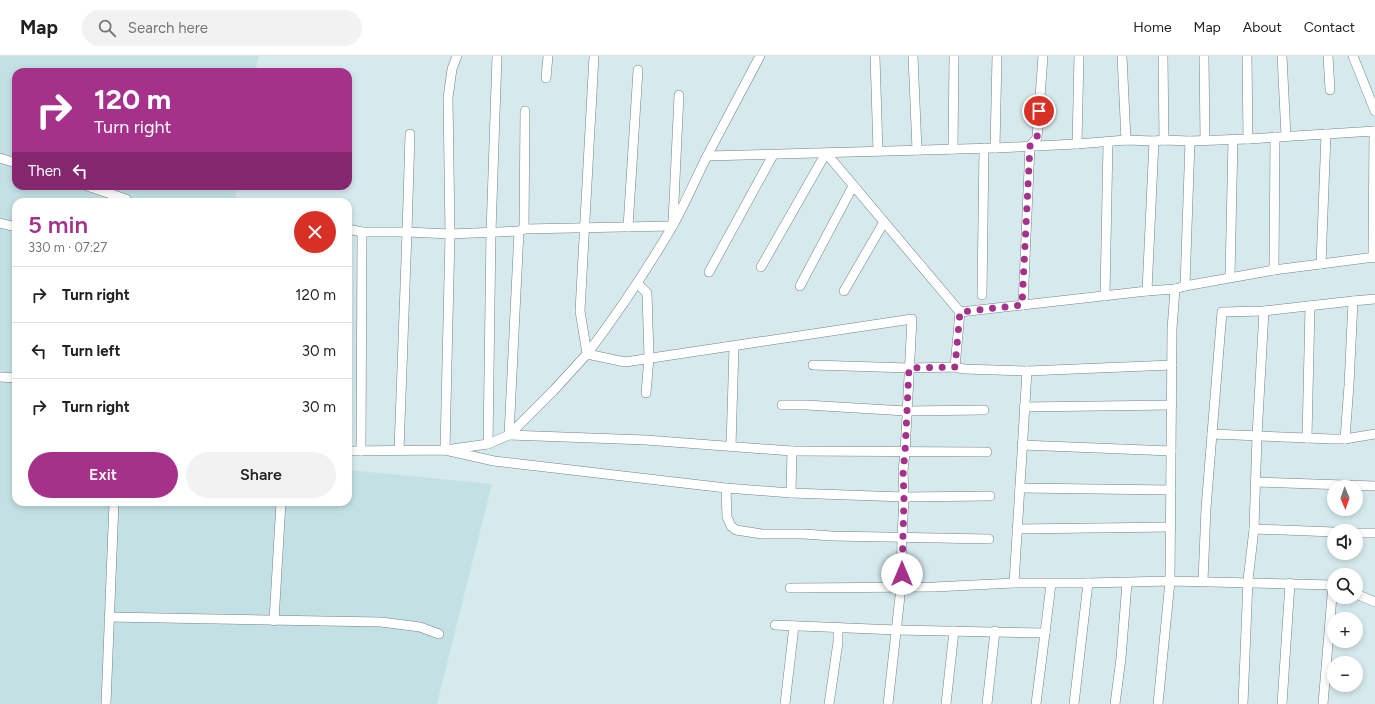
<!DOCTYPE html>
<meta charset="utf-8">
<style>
:root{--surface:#fff;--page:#f2f2f2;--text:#222;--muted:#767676;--line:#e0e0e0;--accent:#a5318b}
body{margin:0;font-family:Figtree,sans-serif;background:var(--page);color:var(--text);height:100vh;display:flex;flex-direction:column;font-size:15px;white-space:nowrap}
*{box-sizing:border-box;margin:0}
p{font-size:13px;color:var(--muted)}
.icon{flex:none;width:22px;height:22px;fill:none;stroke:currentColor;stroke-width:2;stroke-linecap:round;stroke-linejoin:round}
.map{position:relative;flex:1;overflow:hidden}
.details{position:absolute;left:12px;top:142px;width:340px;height:308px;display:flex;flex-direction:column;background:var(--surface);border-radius:12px;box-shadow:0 2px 6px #0003}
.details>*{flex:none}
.top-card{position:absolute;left:12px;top:12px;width:340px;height:122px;border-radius:12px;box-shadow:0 2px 6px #0003;background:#a5318b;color:#fff;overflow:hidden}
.needle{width:26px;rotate:178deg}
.controls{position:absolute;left:1327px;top:424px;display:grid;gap:8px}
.controls a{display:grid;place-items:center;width:36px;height:36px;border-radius:50%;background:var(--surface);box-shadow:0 2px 6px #0003;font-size:20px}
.pin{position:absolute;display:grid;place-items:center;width:34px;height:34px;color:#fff;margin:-17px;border:2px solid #fff;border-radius:50%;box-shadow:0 1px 4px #0007}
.me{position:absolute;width:44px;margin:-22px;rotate:0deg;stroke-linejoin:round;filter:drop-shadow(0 0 3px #0008)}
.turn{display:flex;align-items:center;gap:14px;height:84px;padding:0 16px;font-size:18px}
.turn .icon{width:52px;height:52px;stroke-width:2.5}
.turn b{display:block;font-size:28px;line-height:34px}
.then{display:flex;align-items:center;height:38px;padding:0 16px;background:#0003;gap:8px;font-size:15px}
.round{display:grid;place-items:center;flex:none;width:42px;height:42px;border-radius:21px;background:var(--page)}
.overview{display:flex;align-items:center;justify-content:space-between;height:68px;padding:0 16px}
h1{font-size:24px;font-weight:600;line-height:30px;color:var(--accent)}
.cta{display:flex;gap:8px;margin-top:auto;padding:8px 16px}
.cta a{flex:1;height:46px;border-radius:24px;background:var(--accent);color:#fff;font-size:16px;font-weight:600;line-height:46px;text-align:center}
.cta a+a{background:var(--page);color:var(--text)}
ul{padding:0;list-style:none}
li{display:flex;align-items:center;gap:12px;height:56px;padding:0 16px;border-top:1px solid var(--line)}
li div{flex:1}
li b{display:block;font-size:15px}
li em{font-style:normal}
header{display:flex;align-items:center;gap:24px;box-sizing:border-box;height:56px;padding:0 20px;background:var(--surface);border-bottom:1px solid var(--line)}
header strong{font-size:19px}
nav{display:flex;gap:22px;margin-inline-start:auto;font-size:14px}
.search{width:280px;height:36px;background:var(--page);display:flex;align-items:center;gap:10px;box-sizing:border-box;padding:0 14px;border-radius:22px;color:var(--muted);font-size:15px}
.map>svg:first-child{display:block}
.built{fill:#c3e1e5}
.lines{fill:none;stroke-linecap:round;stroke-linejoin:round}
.street-casing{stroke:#708385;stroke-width:10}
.street{stroke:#fff;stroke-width:9}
.route{stroke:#a5318b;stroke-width:7;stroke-dasharray:0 12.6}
</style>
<header>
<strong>Map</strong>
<div class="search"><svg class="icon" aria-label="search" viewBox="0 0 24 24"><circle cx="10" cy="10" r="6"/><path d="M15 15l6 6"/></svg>Search here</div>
<nav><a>Home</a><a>Map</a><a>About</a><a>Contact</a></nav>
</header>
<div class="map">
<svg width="1375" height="648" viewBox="0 0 1375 648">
<rect width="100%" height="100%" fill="#d6eaed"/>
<path class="built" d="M0 0H259L255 16H16V130H236V146H16V446H348V414L492 428 437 648H0Z"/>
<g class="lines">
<defs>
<g id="street">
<path d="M594 0 580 255 587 298C618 257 646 215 672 171 685 148 695 124 707 100"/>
<path d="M760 0 707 100 995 92 1077 88 1126 84 1154 85 1164 84 1190 85 1248 83 1375 75"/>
<path d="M875 0 878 95"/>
<path d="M913 0 917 94"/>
<path d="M1122 0 1126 84"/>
<path d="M1163 0 1164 84"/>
<path d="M1204 0 1205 84"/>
<path d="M1247 0 1248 83"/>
<path d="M1282 0 1286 80"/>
<path d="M1328 0 1330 34"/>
<path d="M1353 0 1375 55"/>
<path d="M546 22 548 0"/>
<path d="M410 78 407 176 450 178 519 175 524 173 672 170"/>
<path d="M1077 88 1079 0"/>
<path d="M995 92 997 0"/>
<path d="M953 93 954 0"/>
<path d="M0 102 16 107"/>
<path d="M87 130 126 143V146"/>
<path d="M673 166 679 39"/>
<path d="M0 167 16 171"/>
<path d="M628 171 638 14"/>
<path d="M348 173 362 176H407L399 394"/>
<path d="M524 173 525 55"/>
<path d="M519 175 509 379 646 384 792 395 791 437"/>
<path d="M1373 202 1374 75"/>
<path d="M1321 208 1326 78"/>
<path d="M761 211 826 97 960 256 955 311"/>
<path d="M1274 214 1275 81"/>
<path d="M709 216 773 99"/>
<path d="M1230 221 1233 83"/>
<path d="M638 228 647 237 649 302 646 337"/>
<path d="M800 230 853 130"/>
<path d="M1185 230 1190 85"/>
<path d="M844 235 884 166"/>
<path d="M1147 235 1154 85"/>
<path d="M982 239 984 92"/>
<path d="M1105 240 1108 86"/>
<path d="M1023 249 1030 90 1037 82 1043 0"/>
<path d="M960 256 1147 235 1175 233"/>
<path d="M813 309 909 312 955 311 964 313 1027 315 1172 309"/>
<path d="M0 321 16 322"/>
<path d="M782 349H806L906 355 984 354"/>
<path d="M1024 351 1172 349"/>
<path d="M1212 378 1222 256 1264 255 1353 245"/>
<path d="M1307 382 1310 250"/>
<path d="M1345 383 1349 329 1353 245 1375 243"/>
<path d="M488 388 491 176 497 0"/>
<path d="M1022 389 1171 395"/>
<path d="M731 390 734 291"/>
<path d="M445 394 450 178 448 42 452 13 457 0"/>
<path d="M348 395 445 394 488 388 509 379 554 334 587 298 625 306 912 263 905 397 903 415 904 441 791 437 726 432 494 405 445 394"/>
<path d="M361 395 362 176"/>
<path d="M792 395 987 396"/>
<path d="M1256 426 1375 430"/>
<path d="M726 432 727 461 731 470 736 474 762 478H804L832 480 989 483"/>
<path d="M1020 432 1171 434"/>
<path d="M1017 473 1171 471"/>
<path d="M1254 473 1334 476"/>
<path d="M1356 477H1375"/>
<path d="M1203 525 1206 452 1212 378 1332 383H1345L1375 378"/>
<path d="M1014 527 1027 315"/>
<path d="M790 532 934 531 1014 527H1088L1170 525 1334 529"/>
<path d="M1356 538 1375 546"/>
<path d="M109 561 381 566 420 571 439 578"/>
<path d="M274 565 281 446"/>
<path d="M775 569 897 574 1045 577 1051 528"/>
<path d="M106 648 114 446"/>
<path d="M785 648 794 570"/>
<path d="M829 648 838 586V571"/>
<path d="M888 648 901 531 902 481 904 441 990 440"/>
<path d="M946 648 954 575"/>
<path d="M987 648 995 575"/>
<path d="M1036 648 1045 577"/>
<path d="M1074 648 1088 527"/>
<path d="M1115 648 1121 602 1127 527"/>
<path d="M1158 648 1170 525 1172 273 1175 233 1185 230 1274 214 1375 201"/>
<path d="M1243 648 1248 524 1254 473 1257 380 1264 255"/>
<path d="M1282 648 1290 527"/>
<path d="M1323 648 1333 528"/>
</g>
</defs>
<use href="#street" class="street-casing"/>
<use href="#street" class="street"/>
</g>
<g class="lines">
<path class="route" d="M902 518 904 441 903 415 905 397 909 312 955 311 960 256 1022 249 1030 90 1037 82 1039 55"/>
</g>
</svg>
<div class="controls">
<a><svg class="needle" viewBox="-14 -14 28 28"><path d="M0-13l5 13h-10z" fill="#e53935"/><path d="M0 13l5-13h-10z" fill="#767676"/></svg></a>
<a><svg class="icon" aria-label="sound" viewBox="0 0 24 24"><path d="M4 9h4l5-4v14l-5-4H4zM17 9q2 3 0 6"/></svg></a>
<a><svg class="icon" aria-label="search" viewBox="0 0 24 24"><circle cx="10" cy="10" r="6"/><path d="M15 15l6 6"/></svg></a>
<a>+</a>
<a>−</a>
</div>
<div class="pin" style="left:1039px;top:55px;background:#d93025"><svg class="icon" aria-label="arrive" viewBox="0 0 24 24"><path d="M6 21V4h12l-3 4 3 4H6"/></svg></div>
<svg class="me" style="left:902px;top:518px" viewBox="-20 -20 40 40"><circle r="19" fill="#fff"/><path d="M0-13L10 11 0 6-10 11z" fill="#a5318b"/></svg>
<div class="top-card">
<div class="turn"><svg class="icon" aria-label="right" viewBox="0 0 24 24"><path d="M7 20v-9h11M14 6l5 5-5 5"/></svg><div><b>120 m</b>Turn right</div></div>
<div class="then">Then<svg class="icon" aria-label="left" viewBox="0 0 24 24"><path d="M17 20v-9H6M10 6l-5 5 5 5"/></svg></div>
</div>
<section class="details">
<div class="overview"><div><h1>5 min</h1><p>330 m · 07:27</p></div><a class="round" style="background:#d93025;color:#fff"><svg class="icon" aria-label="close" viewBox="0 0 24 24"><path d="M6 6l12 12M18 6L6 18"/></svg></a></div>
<ul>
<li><svg class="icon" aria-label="right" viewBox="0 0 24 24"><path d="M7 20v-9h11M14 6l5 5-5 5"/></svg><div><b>Turn right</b></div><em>120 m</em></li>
<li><svg class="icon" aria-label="left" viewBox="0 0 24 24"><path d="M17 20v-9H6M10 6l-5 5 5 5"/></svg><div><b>Turn left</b></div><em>30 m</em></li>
<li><svg class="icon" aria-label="right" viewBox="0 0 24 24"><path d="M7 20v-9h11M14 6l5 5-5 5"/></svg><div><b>Turn right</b></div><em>30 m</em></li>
</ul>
<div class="cta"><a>Exit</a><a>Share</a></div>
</section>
</div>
